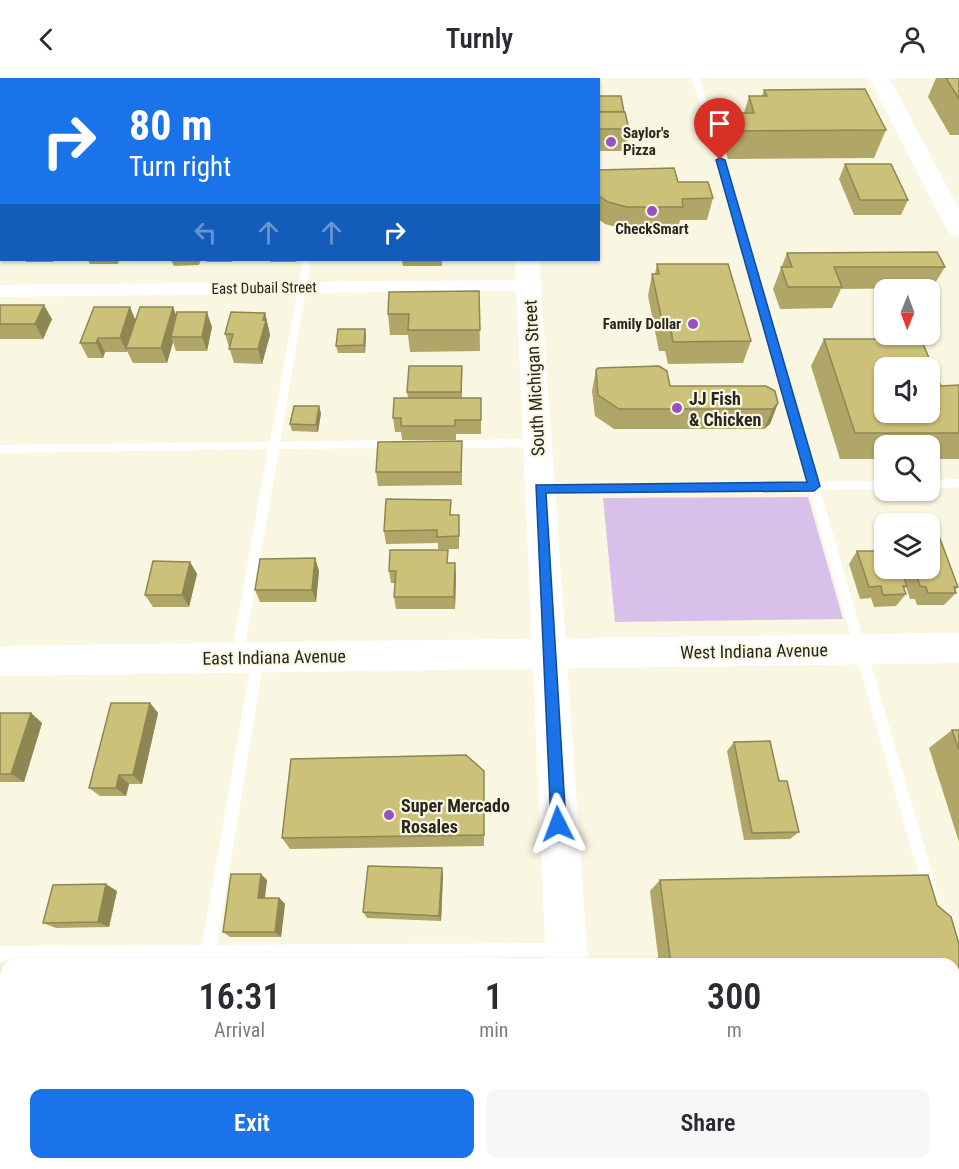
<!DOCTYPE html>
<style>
:root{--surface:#fff;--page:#f7f7f7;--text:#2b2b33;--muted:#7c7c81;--accent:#1a73e8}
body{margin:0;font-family:"Roboto Condensed",sans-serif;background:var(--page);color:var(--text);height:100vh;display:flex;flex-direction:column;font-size:22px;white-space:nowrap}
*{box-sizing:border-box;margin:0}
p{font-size:20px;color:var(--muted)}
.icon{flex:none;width:33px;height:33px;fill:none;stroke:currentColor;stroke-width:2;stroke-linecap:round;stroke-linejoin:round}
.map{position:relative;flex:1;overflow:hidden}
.side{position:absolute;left:0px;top:880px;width:960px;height:212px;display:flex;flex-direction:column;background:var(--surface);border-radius:18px 18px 0 0;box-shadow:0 2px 4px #0004}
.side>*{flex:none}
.banner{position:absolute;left:0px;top:0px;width:600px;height:183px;box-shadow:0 2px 4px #0004;background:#1a73e8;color:#fff;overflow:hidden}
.needle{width:39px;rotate:181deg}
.buttons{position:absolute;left:874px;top:201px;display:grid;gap:12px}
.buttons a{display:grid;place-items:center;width:66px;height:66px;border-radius:12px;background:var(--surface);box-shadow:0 2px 4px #0004;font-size:30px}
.pin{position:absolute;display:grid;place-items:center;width:51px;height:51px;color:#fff;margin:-62px -26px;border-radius:50% 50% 50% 0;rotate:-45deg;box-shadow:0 0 6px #0007}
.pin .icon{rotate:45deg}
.me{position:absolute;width:66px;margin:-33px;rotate:357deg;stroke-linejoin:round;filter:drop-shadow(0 0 4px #0008)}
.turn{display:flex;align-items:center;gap:21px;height:126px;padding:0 30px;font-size:27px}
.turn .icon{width:78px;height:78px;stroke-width:2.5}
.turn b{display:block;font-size:42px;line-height:51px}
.lanes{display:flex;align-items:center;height:57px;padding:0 30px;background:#0003;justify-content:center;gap:30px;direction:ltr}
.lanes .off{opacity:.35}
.eta{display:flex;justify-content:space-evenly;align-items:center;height:102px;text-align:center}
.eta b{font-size:36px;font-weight:600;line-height:42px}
.primary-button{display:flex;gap:12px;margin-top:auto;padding:12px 30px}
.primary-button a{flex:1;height:69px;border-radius:12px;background:var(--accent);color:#fff;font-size:24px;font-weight:600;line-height:69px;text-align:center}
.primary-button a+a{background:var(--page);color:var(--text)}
header{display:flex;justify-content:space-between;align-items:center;height:78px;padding:0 30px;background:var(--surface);font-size:27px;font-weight:600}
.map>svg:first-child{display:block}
.green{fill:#d9c0ea}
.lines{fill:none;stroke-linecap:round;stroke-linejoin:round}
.lane{fill:#fff;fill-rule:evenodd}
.street{fill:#fff;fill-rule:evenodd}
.secondary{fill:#fff;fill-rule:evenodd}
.primary{fill:#fff;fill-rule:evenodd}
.wall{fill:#afa667}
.shaded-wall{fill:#8e8754}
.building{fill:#cbc178;stroke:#8e8754;stroke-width:1.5;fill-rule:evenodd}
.route{fill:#1a73e8;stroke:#114b97;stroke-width:1.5}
.poi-dot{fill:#9950c2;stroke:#f9f7e1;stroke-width:2}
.labels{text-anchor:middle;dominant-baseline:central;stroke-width:4.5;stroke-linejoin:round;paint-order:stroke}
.far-poi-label{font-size:15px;font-weight:bold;fill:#28271f;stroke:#f9f7e1;text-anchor:start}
.far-street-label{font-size:15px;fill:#28271f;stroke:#f9f7e1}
.street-label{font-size:18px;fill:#28271f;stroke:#f9f7e1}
.poi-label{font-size:18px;font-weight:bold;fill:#28271f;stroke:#f9f7e1;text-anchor:start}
</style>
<header><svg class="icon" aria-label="back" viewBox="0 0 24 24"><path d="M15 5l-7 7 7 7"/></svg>Turnly<svg class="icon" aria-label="person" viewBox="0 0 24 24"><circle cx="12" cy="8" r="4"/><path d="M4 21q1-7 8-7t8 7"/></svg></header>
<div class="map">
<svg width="959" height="1091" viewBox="0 0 959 1091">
<rect width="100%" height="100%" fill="#f9f7e1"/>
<path class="green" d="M808 419 843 541 615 544 603 420Z"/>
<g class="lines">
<g class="lane">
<path d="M692 0H700L818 403H885V411L820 412 937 812 935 817 930 819 925 817 923 812 809 412 540 414 535 410 540 406 807 404Z"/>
<rect x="0" y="91" width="2" height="4"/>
<path d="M303 182H311L280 364 392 362 397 366 392 370 279 371 243 579 241 583 237 584 233 583 231 579 268 371 0 375V367L270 364Z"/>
<path d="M537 361 542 365 537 369 445 370 440 366 445 362Z"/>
<path d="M959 401V409L930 410V402Z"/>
<path d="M258 575 262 576 264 580 217 867 562 865 567 867 569 872 567 877 562 879 214 882 213 886H199V882L0 884V868L202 867 252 580 254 576Z"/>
<path d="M954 886 959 888V919L954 917Z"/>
<path d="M166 1086H182L181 1091H165Z"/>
</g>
<g class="street">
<path d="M80 0H94L79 2Z"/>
<rect x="0" y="9" width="2" height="8"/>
<path d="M0 156H2L0 168Z"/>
<path d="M528 202 537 208 534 212 0 219V207Z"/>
</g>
<g class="secondary">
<path d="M869 0H889L959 131V159L951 157 947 152Z"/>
<path d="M959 555V585L0 598V568Z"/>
</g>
<g class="primary">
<rect x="507" y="0" width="20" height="2"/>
<path d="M515 182H539L588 886H546Z"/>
<path d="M554 1086H600L601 1091H555Z"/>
</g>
</g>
<g class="wall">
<path d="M936 0H959V57H950L928 19Z"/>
<path d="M764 12 886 52 874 80 728 81 722 63 729 35H744L749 18H762Z"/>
<path d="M0 18 2 19V64H0Z"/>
<path d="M598 18 624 34 629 51 625 73H598Z"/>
<path d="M845 86 908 122 901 137H854L839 101Z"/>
<path d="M598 92 678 104 713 120 707 142H680L678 151H623L605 146 598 141Z"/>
<path d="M787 175 945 189 932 210 841 211 832 230 780 231 773 211Z"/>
<path d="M25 182H54L53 184H26Z"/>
<path d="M88 182H119L118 186H90Z"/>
<path d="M139 182H168L167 183H139Z"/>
<path d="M171 182H201L199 187 174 188Z"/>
<path d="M206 182H232V184H207Z"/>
<rect x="270" y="182" width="26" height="2"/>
<path d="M402 182H442V188H403Z"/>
<path d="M657 186 751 263 743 285 668 286 665 273H659L648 218 652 196H655Z"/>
<path d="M479 213 480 273 410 274 408 257H390L388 236Z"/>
<path d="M0 227 52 241 43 261H0Z"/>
<path d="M130 229 135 241 176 238 212 249 207 273H176L173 264 167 285H133L127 273V274H105L103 280H88L80 265Z"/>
<path d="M265 235 270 257 262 286 234 285 225 256Z"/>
<path d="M365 251 366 259 365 275H338L336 268Z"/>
<path d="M824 261 941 308 959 307V381H930V368H885V381H840L811 288Z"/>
<path d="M596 292 670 308 778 325 770 346 764 351H614L595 338 592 313Z"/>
<path d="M462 303V320H481V356H456V362H402L401 354H395L393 340 408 320 407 314Z"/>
<path d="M321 335 318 354 292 353 290 346Z"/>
<path d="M462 363V407L378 408 376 394Z"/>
<path d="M451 437 459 450V471H438V465L386 466 384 453Z"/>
<path d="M857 473 885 490H930L958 509 955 512 956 515 944 527H917L915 521H910L906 509 904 511 906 516 896 528 874 529 871 520 860 521 849 486Z"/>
<path d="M315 480 319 493 316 524H260L255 512Z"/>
<path d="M190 484 197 496 189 529H153L145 517Z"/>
<path d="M449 485 456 498 455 531H396L394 519 395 505H391L389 493Z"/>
<path d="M150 625 158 635 142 706H129L126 718H100L89 710Z"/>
<path d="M0 635H31L42 645 24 704H0Z"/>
<path d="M952 652H959V764L929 670Z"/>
<path d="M734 664 779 703 799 754 790 761 744 762 727 673Z"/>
<path d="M484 693V768L290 771 282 760Z"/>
<path d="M442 790 443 797 441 843 367 840 363 834Z"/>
<path d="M267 802 265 820H279L285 826 281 859H230L223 854Z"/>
<path d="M660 802 937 827 959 866V905L954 906V886H659L650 813Z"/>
<path d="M117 813 109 849 56 850 43 845Z"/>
</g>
<g class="shaded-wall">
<path d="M44 227 52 241 43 261 35 246Z"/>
<path d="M130 229 136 244 126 270 127 274 120 260Z"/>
<path d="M173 229 179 244 171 259 173 264 167 285 161 270Z"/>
<path d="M207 234 212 249 207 273 202 259Z"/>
<path d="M265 235 270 257 262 286 258 271Z"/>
<path d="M365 251 366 259 365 275 364 267Z"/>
<path d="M98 260 105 274 103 280 96 265Z"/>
<path d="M778 325 770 346 764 351 773 331Z"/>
<path d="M319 328 321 335 318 354 316 347Z"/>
<path d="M315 480 319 493 316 524 312 512Z"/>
<path d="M190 484 197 496 189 529 182 517Z"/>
<path d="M455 485 456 498 455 531 454 519Z"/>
<path d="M150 625 158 635 142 706 133 697Z"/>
<path d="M31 635 42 645 24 704 11 696Z"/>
<path d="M119 697 129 706 126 718 116 710Z"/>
<path d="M442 790 443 797 441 843 439 838Z"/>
<path d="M261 796 267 802 264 826 258 820Z"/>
<path d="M106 806 117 813 109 849 98 844Z"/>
<path d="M279 820 285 826 281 859 275 854Z"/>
<path d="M136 1086H147L146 1091H134Z"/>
<path d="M326 1086H334L333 1091H326Z"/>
</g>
<g class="building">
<path d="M946 0H959V21Z"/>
<rect x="395" y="1" width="85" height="1"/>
<path d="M865 11 886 52 735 53 729 35H754L749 18H767L764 12Z"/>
<path d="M0 18 2 19V49H0Z"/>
<path d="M598 18H621L624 34H598Z"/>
<path d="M598 34H625L629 51H598Z"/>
<path d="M845 86H891L908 122H860Z"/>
<path d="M674 90 678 104H708L713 120 682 121 683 129H627L608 124 598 117V92Z"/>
<path d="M937 174 945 189H834L842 209H788L781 189H792L787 175Z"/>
<path d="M657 186H728L751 263 673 264 671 252H664L652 196H659Z"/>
<path d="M479 213 480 252H408L409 236H388L389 214Z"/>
<path d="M0 227H44L35 246H0Z"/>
<path d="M94 229H130L120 260H98L96 265H80Z"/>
<path d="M140 229H173L161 270H126Z"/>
<path d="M177 234H207L202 259H171Z"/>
<path d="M231 234 265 235 263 242H266L258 271H229L233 256H225Z"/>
<path d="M338 251H365L364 267 336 268Z"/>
<path d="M824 261H921L941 308 959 307V355H855ZM885 290H930V334H885Z"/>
<path d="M409 288H462L461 314H407Z"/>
<path d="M659 288 667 293 670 308H766L775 313 778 325 773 331H619L598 317 596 292 598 290Z"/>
<path d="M394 320H481V342H455V348H401V340H393Z"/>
<path d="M294 328H319L316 347 290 346Z"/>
<path d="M462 363 461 394H376L378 364Z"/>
<path d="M386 421 451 422 450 437H459V458L437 459V452L384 453Z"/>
<path d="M930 458H939L958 509H954L956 515H928L926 509 920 508 914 490H930Z"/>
<path d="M390 472H448L447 485H455L454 519H394L396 493H389Z"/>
<path d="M857 473H885V490H910L912 498H903L907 508H903L906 516 883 517 881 508 869 509Z"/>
<path d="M315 480 312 512H255L260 481Z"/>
<path d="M153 483 190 484 182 517H145Z"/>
<path d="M111 625H150L133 697H119L116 710H89Z"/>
<path d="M0 635H31L11 696H0Z"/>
<path d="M952 652H959V672Z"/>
<path d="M770 663 779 703H787L799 754 752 755 734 664Z"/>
<path d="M466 677 484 693V757L282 760 291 681Z"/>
<path d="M368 788 442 790 439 838 363 834Z"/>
<path d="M231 796H261L258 820H279L275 854H223Z"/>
<path d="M928 797 937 827 951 839 959 866V903H954V886H671L660 802Z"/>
<path d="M106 806 98 844 43 845 53 807Z"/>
<path d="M84 1086H136L134 1091H83Z"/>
<rect x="275" y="1086" width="51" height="5"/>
</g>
<path class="route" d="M720 80 725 82 820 408 814 413 546 415 566 746 564 752 558 754 553 752 551 746 536 407 807 404 716 82Z"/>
<g class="poi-dot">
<circle cx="611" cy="64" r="6"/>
<circle cx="652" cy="133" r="6"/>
<circle cx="693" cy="246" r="6"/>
<circle cx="677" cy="330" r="6"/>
<circle cx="389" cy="737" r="6"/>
</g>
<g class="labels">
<g class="far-poi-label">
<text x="623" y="55">Saylor's<tspan x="623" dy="17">Pizza</tspan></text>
<text x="652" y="151" text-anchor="middle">CheckSmart</text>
<text x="681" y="246" text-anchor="end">Family Dollar</text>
</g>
<g class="far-street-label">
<text transform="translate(264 210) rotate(-1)">East Dubail Street</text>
</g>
<g class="street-label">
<text transform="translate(534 300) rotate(-93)">South Michigan Street</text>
<text transform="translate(754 573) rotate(-1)">West Indiana Avenue</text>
<text transform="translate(274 579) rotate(-1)">East Indiana Avenue</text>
</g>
<g class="poi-label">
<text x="689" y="320">JJ Fish<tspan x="689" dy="21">&amp; Chicken</tspan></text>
<text x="401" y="727">Super Mercado<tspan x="401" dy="21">Rosales</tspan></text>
</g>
</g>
</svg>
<div class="buttons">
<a><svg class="needle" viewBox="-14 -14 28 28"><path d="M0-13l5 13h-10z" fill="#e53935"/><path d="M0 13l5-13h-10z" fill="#7c7c81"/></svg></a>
<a><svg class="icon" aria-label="sound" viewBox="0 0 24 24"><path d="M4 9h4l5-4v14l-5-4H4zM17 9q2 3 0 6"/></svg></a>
<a><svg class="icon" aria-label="search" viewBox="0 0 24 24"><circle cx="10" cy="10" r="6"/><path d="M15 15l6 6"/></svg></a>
<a><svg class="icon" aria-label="layers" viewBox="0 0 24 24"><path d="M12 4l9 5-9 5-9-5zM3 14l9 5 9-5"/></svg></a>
</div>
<div class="pin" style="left:720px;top:82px;background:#d93025"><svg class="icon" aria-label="arrive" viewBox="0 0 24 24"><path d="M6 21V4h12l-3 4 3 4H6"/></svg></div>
<svg class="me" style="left:558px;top:746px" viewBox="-20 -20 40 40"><path d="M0-17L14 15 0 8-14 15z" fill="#1a73e8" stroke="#fff" stroke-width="4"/></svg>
<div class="banner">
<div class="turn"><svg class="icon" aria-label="right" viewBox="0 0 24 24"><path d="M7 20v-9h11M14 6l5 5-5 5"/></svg><div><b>80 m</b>Turn right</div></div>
<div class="lanes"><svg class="icon off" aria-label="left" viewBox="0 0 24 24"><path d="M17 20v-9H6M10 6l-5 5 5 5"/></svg><svg class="icon off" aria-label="ahead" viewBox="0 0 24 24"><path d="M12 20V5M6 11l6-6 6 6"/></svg><svg class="icon off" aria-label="ahead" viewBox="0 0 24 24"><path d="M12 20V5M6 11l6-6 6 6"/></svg><svg class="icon" aria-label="right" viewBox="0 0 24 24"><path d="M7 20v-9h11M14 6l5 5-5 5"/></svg></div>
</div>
<section class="side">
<div class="eta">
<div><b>16:31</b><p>Arrival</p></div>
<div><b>1</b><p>min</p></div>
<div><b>300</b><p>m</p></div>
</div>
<div class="primary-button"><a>Exit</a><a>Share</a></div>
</section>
</div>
